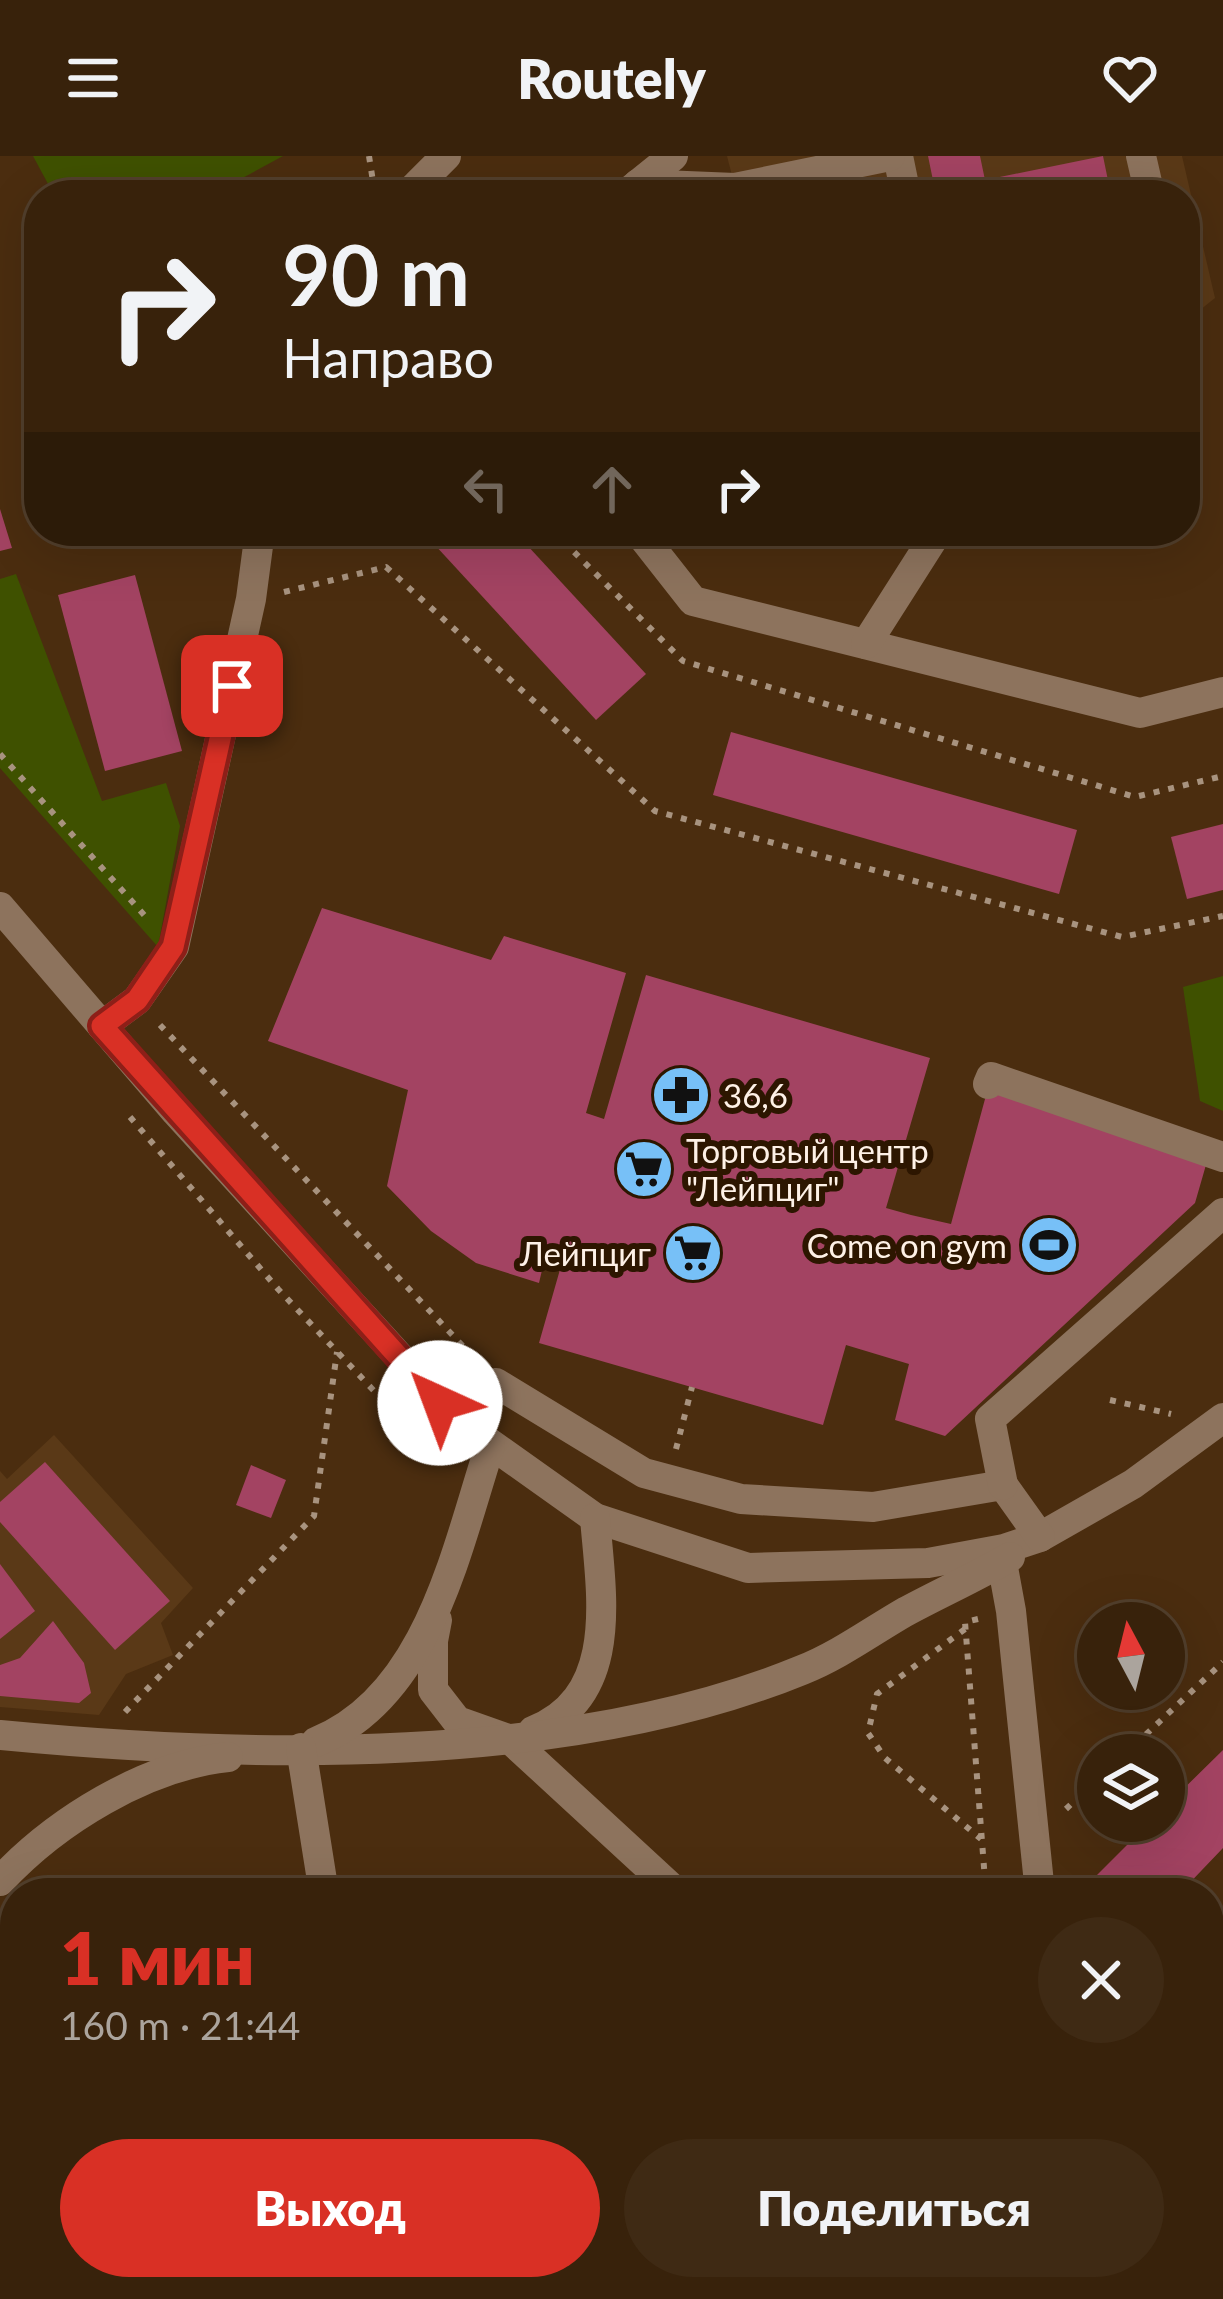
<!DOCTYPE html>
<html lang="ru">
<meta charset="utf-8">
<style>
:root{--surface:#38220b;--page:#3f2a14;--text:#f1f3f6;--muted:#aba49d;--line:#523f2c;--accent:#d93025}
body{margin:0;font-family:Lato,sans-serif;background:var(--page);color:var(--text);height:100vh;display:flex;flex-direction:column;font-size:45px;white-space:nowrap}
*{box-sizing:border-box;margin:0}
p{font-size:39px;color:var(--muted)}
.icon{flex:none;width:66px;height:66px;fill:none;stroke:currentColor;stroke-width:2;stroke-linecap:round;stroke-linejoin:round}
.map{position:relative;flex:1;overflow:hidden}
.drawer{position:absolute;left:0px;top:1722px;width:1224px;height:423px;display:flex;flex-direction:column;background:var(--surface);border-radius:48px 48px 0 0;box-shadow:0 12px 48px #0002,0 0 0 3px var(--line)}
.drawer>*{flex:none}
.guide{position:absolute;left:24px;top:24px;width:1176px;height:366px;border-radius:48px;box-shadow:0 12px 48px #0002,0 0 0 3px var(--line);background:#38220b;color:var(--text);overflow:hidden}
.needle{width:78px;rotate:353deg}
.buttons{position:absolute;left:1077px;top:1446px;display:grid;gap:24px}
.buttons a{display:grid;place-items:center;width:108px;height:108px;border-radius:50%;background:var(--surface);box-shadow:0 12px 48px #0002,0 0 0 3px var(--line);font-size:60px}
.pin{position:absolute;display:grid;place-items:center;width:102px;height:102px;color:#fff;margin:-51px;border-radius:24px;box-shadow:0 6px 18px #0006}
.me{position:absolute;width:132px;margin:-66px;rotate:317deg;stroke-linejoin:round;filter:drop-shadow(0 0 9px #0008)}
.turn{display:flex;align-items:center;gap:42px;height:252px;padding:0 60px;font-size:54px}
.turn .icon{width:156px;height:156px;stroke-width:2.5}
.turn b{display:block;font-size:84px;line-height:102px}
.lanes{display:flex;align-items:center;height:114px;padding:0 60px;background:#0003;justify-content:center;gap:60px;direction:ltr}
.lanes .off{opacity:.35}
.round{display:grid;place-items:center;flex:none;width:126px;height:126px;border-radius:63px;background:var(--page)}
.head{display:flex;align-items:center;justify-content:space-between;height:204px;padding:0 60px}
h1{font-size:72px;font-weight:800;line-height:90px;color:var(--accent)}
.cta{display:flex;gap:24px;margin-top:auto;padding:24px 60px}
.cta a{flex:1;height:138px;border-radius:72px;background:var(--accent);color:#fff;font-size:48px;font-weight:800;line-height:138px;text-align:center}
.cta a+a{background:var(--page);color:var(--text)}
header{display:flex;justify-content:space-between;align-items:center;height:156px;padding:0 60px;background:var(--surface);font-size:54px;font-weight:800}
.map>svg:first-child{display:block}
.built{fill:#5a3917}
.green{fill:#3f5100}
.building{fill:#a34362}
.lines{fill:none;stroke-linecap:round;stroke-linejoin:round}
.path{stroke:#a8937f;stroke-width:6;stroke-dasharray:6 9;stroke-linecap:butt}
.minor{stroke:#8d735d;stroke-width:30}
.major{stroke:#e4af81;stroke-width:30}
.highway{stroke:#fdcb9e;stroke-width:36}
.route-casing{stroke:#8d1f18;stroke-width:30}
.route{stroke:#d93025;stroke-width:21}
.labels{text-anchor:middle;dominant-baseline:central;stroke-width:12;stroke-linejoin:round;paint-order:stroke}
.poi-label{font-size:33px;fill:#fef1e6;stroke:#2d1600;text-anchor:start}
</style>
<header><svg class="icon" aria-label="menu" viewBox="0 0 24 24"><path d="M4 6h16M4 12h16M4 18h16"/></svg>Routely<svg class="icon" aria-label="heart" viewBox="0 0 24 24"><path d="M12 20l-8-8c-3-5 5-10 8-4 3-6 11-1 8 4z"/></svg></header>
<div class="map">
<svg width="1223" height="2143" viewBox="0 0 1223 2143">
<rect width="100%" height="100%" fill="#4b2d0f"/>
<g class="built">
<path d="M727 0H1182L1215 142 1185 166V39H737Z"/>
<path d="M54 1279 193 1432 161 1467 173 1499 126 1518 99 1559 0 1551V1315L7 1323Z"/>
</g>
<g class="green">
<path d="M33 0H283L211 39H54Z"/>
<path d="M16 418 102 645 166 627 180 670 158 791 0 612V423Z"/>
<path d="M1223 820V955L1200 945 1183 831Z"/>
</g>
<g class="building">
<path d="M928 0H980L985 24 1103 0 1111 39H936Z"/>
<path d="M0 353 12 392 0 395Z"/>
<path d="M422 375H514L646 518 596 564Z"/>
<path d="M135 419 182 595 105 615 58 439Z"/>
<path d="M731 576 1077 674 1059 738 713 639Z"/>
<path d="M1223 668V734L1187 743 1171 681Z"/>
<path d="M322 752 491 804 504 780 626 817 586 957 604 963 646 819 930 902 886 1052 911 1059 951 1068 991 921 1210 995 1195 1047 945 1280 895 1264 909 1208 846 1189 823 1269 539 1187 563 1103 546 1097 539 1127 476 1107 431 1075 387 1030 408 934 268 885Z"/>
<path d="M45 1306 170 1445 115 1494 0 1366V1346Z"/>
<path d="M251 1309 286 1324 271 1362 236 1349Z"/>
<path d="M0 1408 35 1455 0 1483Z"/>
<path d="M53 1465 84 1507 91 1537 79 1547 0 1540V1509L20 1502Z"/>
<path d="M1223 1594V1692L1180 1737H1079L1151 1665H1164V1652Z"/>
<path d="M1209 1873 1223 1888V1981L1209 1967Z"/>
<path d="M652 2130H916L930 2143H665Z"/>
</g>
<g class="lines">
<g class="path">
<path d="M369 0 374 32"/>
<path d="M553 375 683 505 1135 641 1223 620"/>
<path d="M284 436 386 411 655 655 1122 781 1223 760"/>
<path d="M0 598 146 761"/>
<path d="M160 869 476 1204"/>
<path d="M130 961 278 1133 393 1255 400 1249"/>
<path d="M1110 1244 1171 1258"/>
<path d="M676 1293 692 1231"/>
<path d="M978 1463 965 1466 986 1737"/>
<path d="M965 1473 877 1538 868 1577 885 1602 981 1683"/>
<path d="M125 1556 314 1360 337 1196"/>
<path d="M1124 1599 1223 1506"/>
<path d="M1066 1653 1098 1623"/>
<path d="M1207 2130 1219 2143"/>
</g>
<g class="minor">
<path d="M898 0 906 39"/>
<path d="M1141 0 1150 39"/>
<path d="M638 28 735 32 890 0"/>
<path d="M631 34 673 0"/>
<path d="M407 39 446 0"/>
<path d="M638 375 693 445 1140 557 1223 536"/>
<path d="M866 488 938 375"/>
<path d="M0 751 176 956 457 1264 595 1362 748 1412 928 1407 1004 1393 1040 1381 1133 1328 1223 1262"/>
<path d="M102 870 137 844 174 791 251 443 260 375"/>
<path d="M988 928 991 921 1223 1001"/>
<path d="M457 1264 496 1227 644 1317 741 1343 873 1351 1003 1329 1040 1381"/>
<path d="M1003 1329 990 1263 1223 1057"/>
<path d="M1002 1406 1011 1455 1040 1737"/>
<path d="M437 1464 433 1485V1534L457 1565 511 1584 677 1737"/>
<path d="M533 1575C621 1540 601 1438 595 1362"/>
<path d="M0 1579C249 1603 568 1610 802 1514 838 1500 872 1475 905 1456 940 1437 976 1421 1010 1401"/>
<path d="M316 1586C428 1541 456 1394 490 1290"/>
<path d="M301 1592 324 1737"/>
<path d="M0 1725C56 1665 145 1610 228 1601"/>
<path d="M1223 1790V1791"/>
<path d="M1209 2085 1223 2098"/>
<path d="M387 2130 389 2143"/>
<path d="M1102 2130 1116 2143"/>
</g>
<g class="major">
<path d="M0 1962 15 1983"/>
<path d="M123 2130 132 2143"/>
</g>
<path class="highway" d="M0 2138 4 2143"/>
</g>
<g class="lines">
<defs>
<path id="route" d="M232 530 173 791 137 844 102 870 440 1247"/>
</defs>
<use href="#route" class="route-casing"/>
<use href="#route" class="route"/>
</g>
<defs>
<symbol id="pharmacy-disc" viewBox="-11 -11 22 22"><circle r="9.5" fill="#77c0f7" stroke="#2d1600"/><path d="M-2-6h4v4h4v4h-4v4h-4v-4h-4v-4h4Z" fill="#111"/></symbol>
<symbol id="supermarket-disc" viewBox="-11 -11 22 22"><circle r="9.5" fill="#77c0f7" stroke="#2d1600"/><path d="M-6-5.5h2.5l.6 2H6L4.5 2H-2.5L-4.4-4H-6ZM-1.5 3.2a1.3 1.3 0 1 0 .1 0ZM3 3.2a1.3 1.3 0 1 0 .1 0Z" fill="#111"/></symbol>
<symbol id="stadium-disc" viewBox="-11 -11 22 22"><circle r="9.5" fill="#77c0f7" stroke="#2d1600"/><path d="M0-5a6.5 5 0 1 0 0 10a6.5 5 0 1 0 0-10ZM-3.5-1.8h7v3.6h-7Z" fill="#111"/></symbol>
</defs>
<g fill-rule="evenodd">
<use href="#pharmacy-disc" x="648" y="906" width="66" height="66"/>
<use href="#supermarket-disc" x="611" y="980" width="66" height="66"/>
<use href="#stadium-disc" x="1016" y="1056" width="66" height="66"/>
<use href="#supermarket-disc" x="660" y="1064" width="66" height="66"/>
</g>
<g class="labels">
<g class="poi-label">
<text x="723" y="939">36,6</text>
<text x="686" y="994">Торговый центр<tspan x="686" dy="38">"Лейпциг"</tspan></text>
<text x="1007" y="1089" text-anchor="end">Come on gym</text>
<text x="651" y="1097" text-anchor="end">Лейпциг</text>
</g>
</g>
</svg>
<div class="buttons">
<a><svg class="needle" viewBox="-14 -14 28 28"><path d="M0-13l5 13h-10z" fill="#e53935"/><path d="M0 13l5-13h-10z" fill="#aba49d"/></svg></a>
<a><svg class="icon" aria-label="layers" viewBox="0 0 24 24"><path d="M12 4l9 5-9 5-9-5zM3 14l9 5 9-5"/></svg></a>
</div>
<div class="pin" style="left:232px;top:530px;background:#d93025"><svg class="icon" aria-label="arrive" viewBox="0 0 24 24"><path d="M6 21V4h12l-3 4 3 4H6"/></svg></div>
<svg class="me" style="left:440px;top:1247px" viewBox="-20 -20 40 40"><circle r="19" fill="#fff"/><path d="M0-13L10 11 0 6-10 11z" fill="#d93025"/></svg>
<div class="guide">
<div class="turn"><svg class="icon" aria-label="right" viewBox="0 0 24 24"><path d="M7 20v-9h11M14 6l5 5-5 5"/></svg><div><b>90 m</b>Направо</div></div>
<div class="lanes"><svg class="icon off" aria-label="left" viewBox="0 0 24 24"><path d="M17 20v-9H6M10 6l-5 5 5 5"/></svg><svg class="icon off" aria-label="ahead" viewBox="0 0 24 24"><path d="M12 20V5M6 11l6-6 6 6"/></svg><svg class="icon" aria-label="right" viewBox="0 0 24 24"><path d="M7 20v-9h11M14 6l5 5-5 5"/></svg></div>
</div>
<section class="drawer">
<div class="head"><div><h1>1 мин</h1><p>160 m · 21:44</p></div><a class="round"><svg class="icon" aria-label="close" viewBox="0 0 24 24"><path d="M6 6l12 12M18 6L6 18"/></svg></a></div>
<div class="cta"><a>Выход</a><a>Поделиться</a></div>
</section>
</div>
